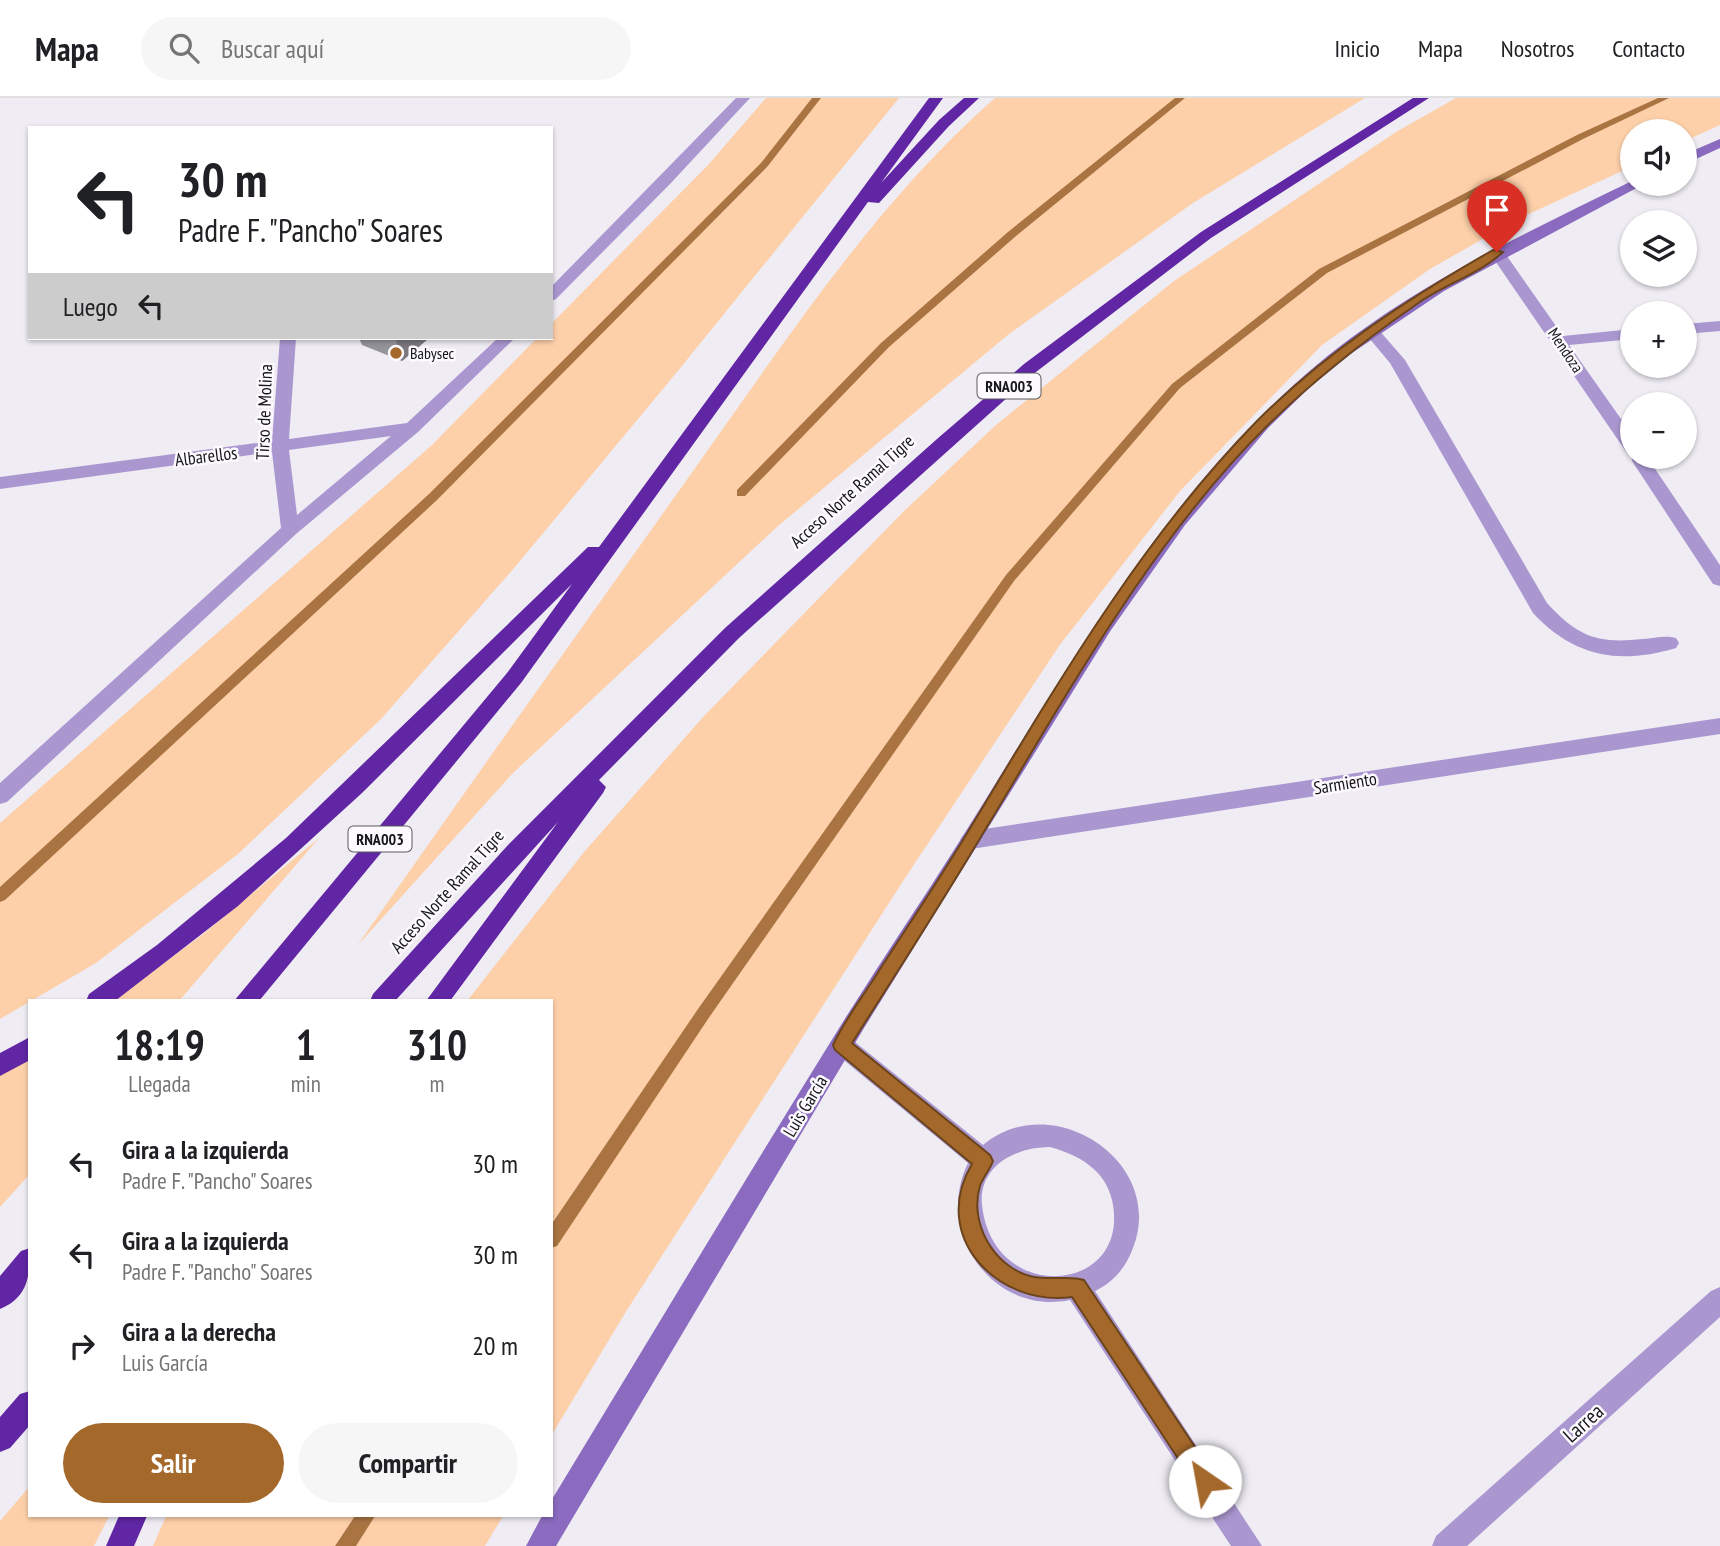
<!DOCTYPE html>
<html lang="es">
<meta charset="utf-8">
<style>
:root{--surface:#fff;--page:#f6f6f6;--text:#202124;--muted:#757577;--line:#e0e0e0;--accent:#a4682b}
body{margin:0;font-family:"PT Sans Narrow",sans-serif;background:var(--page);color:var(--text);height:100vh;display:flex;flex-direction:column;font-size:26px;white-space:nowrap}
*{box-sizing:border-box;margin:0}
p{font-size:23px;color:var(--muted)}
.icon{flex:none;width:38px;height:38px;fill:none;stroke:currentColor;stroke-width:2;stroke-linecap:round;stroke-linejoin:round}
.map{position:relative;flex:1;overflow:hidden}
.drawer{position:absolute;left:28px;top:901px;width:525px;height:518px;display:flex;flex-direction:column;background:var(--surface);border-radius:0px;box-shadow:0 2px 5px #0004}
.drawer>*{flex:none}
.hud{position:absolute;left:28px;top:28px;width:525px;height:214px;border-radius:0px;box-shadow:0 2px 5px #0004;background:#fff;color:var(--text);overflow:hidden}
.tools{position:absolute;left:1620px;top:21px;display:grid;gap:14px}
.tools a{display:grid;place-items:center;width:77px;height:77px;border-radius:50%;background:var(--surface);box-shadow:0 2px 5px #0004;font-size:35px}
.pin{position:absolute;display:grid;place-items:center;width:60px;height:60px;color:#fff;margin:-72px -30px;border-radius:50% 50% 50% 0;rotate:-45deg;box-shadow:0 0 7px #0007}
.pin .icon{rotate:45deg}
.me{position:absolute;width:77px;margin:-38px;rotate:327deg;stroke-linejoin:round;filter:drop-shadow(0 0 5px #0008)}
.turn{display:flex;align-items:center;gap:24px;height:147px;padding:0 35px;font-size:32px}
.turn .icon{width:91px;height:91px;stroke-width:2.5}
.turn b{display:block;font-size:49px;line-height:60px}
.then{display:flex;align-items:center;height:66px;padding:0 35px;background:#0003;gap:14px;font-size:26px}
.eta{display:flex;justify-content:space-evenly;align-items:center;height:119px;text-align:center}
.eta b{font-size:42px;font-weight:700;line-height:49px}
.action{display:flex;gap:14px;margin-top:auto;padding:14px 35px}
.action a{flex:1;height:80px;border-radius:42px;background:var(--accent);color:#fff;font-size:28px;font-weight:700;line-height:80px;text-align:center}
.action a+a{background:var(--page);color:var(--text)}
ul{padding:0;list-style:none}
li{display:flex;align-items:center;gap:21px;height:91px;padding:0 35px}
li div{flex:1}
li b{display:block;font-size:26px}
li em{font-style:normal}
header{display:flex;align-items:center;gap:42px;box-sizing:border-box;height:98px;padding:0 35px;background:var(--surface);border-bottom:2px solid var(--line)}
header strong{font-size:33px}
nav{display:flex;gap:38px;margin-inline-start:auto;font-size:24px}
.search{width:490px;height:63px;background:var(--page);display:flex;align-items:center;gap:18px;box-sizing:border-box;padding:0 24px;border-radius:38px;color:var(--muted);font-size:26px}
.map>svg:first-child{display:block}
.green{fill:#fdd0a9}
.lines{fill:none;stroke-linecap:round;stroke-linejoin:round}
.stream{fill:#aa7442;fill-rule:evenodd}
.lane{fill:#aa97d0;fill-rule:evenodd}
.street{fill:#aa97d0;fill-rule:evenodd}
.secondary{fill:#8a6bbf;fill-rule:evenodd}
.highway{fill:#6126a4;fill-rule:evenodd}
.wall{fill:#96949b}
.shaded-wall{fill:#7a787e}
.route{fill:#a4682b;stroke:#6b441c;stroke-width:2}
.poi-dot{fill:#a4682b;stroke:#fcfaff;stroke-width:2.5}
.labels{text-anchor:middle;dominant-baseline:central;stroke-width:5;stroke-linejoin:round;paint-order:stroke}
.far-street-label{font-size:16px;fill:#161518;stroke:#fcfaff}
.far-poi-label{font-size:16px;fill:#161518;stroke:#fcfaff;text-anchor:start}
.shield{fill:#fcfaff;stroke:#5b5a5d;stroke-width:2}
.shield-label{font-size:16px;font-weight:bold;fill:#161518}
.street-label{font-size:18px;fill:#161518;stroke:#fcfaff}
.near-street-label{font-size:21px;fill:#161518;stroke:#fcfaff}
</style>
<header>
<strong>Mapa</strong>
<div class="search"><svg class="icon" aria-label="search" viewBox="0 0 24 24"><circle cx="10" cy="10" r="6"/><path d="M15 15l6 6"/></svg>Buscar aquí</div>
<nav><a>Inicio</a><a>Mapa</a><a>Nosotros</a><a>Contacto</a></nav>
</header>
<div class="map">
<svg width="1720" height="1448" viewBox="0 0 1720 1448">
<rect width="100%" height="100%" fill="#efecf4"/>
<g class="green">
<path d="M766 0H899L677 274 515 469 381 621 238 756 96 865 0 921V725L432 347 537 240H551V226L708 67Z"/>
<path d="M995 0H1365L1193 105 1009 236 778 428 513 675 357 848C468 689 581 531 693 373 786 243 874 106 995 0Z"/>
<path d="M1456 0H1720V27L1685 43V33H1633V68L1516 122 1430 171 1322 247 1180 393 1059 548 907 777 627 1212 551 1338V903H467L584 754 704 618 904 413 996 327 1174 183 1396 34Z"/>
<path d="M319 740 179 903H112L202 837Z"/>
<path d="M30 961V1076L0 1109V977Z"/>
<path d="M30 1388V1418H109L94 1448H0V1423Z"/>
<path d="M166 1418H503L485 1448H153Z"/>
</g>
<g class="lines">
<g class="stream">
<path d="M812 0H821L767 69 437 402 5 802 0 804V789L429 396 761 65Z"/>
<path d="M1175 0H1185L1016 138 889 249 745 398H737V392L881 245 1008 134Z"/>
<path d="M1658 0H1669L1583 41 1327 175 1180 290 1014 483 708 921 557 1148 551 1150V1127L698 911 1006 477 1172 286 1319 171 1577 37Z"/>
<path d="M355 1418H375L356 1448H335Z"/>
</g>
<path class="lane" d="M1372 229 1378 231 1405 262 1547 505C1578 539 1598 546 1643 541 1654 540 1665 537 1676 540L1679 545 1676 550C1619 567 1574 559 1533 515L1390 265 1364 234Z"/>
<g class="street">
<path d="M736 0H750L670 86 556 201 551 203V189Z"/>
<path d="M1497 149 1502 151 1563 238 1633 231V241L1569 247 1633 338V359H1647L1720 467V488L1713 486 1632 363 1631 356 1627 355 1489 154Z"/>
<path d="M1720 223V233L1685 236V226Z"/>
<path d="M280 240H296L289 341 407 325 498 240H515L418 334 296 436 7 704 0 706V685L281 430 272 354 0 391V379L272 343ZM391 338 297 417 289 352Z"/>
<path d="M1720 620V636L971 751 964 748 960 742 964 736 971 733Z"/>
<path d="M842 937 850 940 983 1047C1051 989 1167 1063 1133 1150 1126 1169 1114 1184 1095 1193L1262 1448H1231L1070 1202C993 1218 934 1134 968 1065L834 954 830 947 834 940ZM1050 1049C1078 1057 1105 1071 1112 1102 1133 1196 993 1209 982 1107 978 1067 1017 1049 1050 1049Z"/>
<path d="M1720 1189V1219L1467 1448H1432L1436 1438 1711 1193Z"/>
</g>
<g class="secondary">
<path d="M1720 41V50L1685 66V56Z"/>
<path d="M1632 83 1633 86H1644L1444 193 1352 255 1309 290 1268 330 1185 427 1111 532 864 930 556 1448H526L542 1418H551V1403C645 1248 738 1093 833 940 874 873 919 808 961 741 1061 582 1154 412 1296 285 1393 197 1515 140 1632 83Z"/>
</g>
<g class="highway">
<path d="M929 0H943L881 85 939 22 964 0H979L949 28 879 105 868 104 521 585 259 903H234L507 575 572 486 362 695 238 808 115 903H86L89 896 157 847 286 740 588 449H599Z"/>
<path d="M1413 0H1429L1211 140 1036 274 739 540 599 682 606 689 603 695 450 903H426L558 724 395 903H370L373 896 508 747 725 530 937 341 1024 266 1201 134Z"/>
<path d="M30 939V962L0 978V955Z"/>
<path d="M30 1150C30 1176 29 1199 0 1211V1178L21 1153Z"/>
<path d="M30 1293V1327L10 1350 0 1354V1319L20 1296Z"/>
<path d="M119 1418H147L134 1448H106Z"/>
</g>
</g>
<path class="wall" d="M359 240H429L402 263 362 247Z"/>
<path class="shaded-wall" d="M398 240H429L402 263 396 242Z"/>
<path class="route" d="M1493 152 1503 154C1480 176 1443 187 1417 206 1365 242 1314 282 1269 326 1151 441 1061 607 976 747 936 814 894 879 852 945L990 1057 993 1063C990 1072 983 1079 980 1088 969 1124 993 1168 1030 1178 1048 1183 1071 1177 1084 1182L1213 1376 1216 1383 1213 1391 1205 1394 1198 1391 1072 1199C997 1209 929 1138 972 1066L835 952 833 947C844 923 861 901 875 879 905 832 937 785 966 737 1053 593 1139 443 1258 322 1327 253 1409 200 1493 152Z"/>
<circle class="poi-dot" cx="396" cy="255" r="7"/>
<g class="labels">
<g class="far-street-label">
<text transform="translate(1566 252) rotate(56)">Mendoza</text>
</g>
<g class="far-poi-label">
<text x="410" y="255">Babysec</text>
</g>
<g class="shield">
<rect x="977.5" y="275.5" width="63" height="25" rx="5"/>
<rect x="348.5" y="728.5" width="63" height="25" rx="5"/>
</g>
<g class="shield-label">
<text x="1009" y="288">RNA003</text>
<text x="380" y="741">RNA003</text>
</g>
<g class="street-label">
<text transform="translate(264 314) rotate(-88)">Tirso de Molina</text>
<text transform="translate(206 358) rotate(-7)">Albarellos</text>
<text transform="translate(852 393) rotate(-42)">Acceso Norte Ramal Tigre</text>
<text transform="translate(1345 685) rotate(-9)">Sarmiento</text>
<text transform="translate(447 793) rotate(-48)">Acceso Norte Ramal Tigre</text>
<text transform="translate(805 1008) rotate(-59)">Luis García</text>
</g>
<g class="near-street-label">
<text transform="translate(1583 1325) rotate(-42)">Larrea</text>
</g>
</g>
</svg>
<div class="tools">
<a><svg class="icon" aria-label="sound" viewBox="0 0 24 24"><path d="M4 9h4l5-4v14l-5-4H4zM17 9q2 3 0 6"/></svg></a>
<a><svg class="icon" aria-label="layers" viewBox="0 0 24 24"><path d="M12 4l9 5-9 5-9-5zM3 14l9 5 9-5"/></svg></a>
<a>+</a>
<a>−</a>
</div>
<div class="pin" style="left:1497px;top:154px;background:#d93025"><svg class="icon" aria-label="arrive" viewBox="0 0 24 24"><path d="M6 21V4h12l-3 4 3 4H6"/></svg></div>
<svg class="me" style="left:1205px;top:1383px" viewBox="-20 -20 40 40"><circle r="19" fill="#fff"/><path d="M0-13L10 11 0 6-10 11z" fill="#a4682b"/></svg>
<div class="hud">
<div class="turn"><svg class="icon" aria-label="left" viewBox="0 0 24 24"><path d="M17 20v-9H6M10 6l-5 5 5 5"/></svg><div><b>30 m</b>Padre F. &quot;Pancho&quot; Soares</div></div>
<div class="then">Luego<svg class="icon" aria-label="left" viewBox="0 0 24 24"><path d="M17 20v-9H6M10 6l-5 5 5 5"/></svg></div>
</div>
<section class="drawer">
<div class="eta">
<div><b>18:19</b><p>Llegada</p></div>
<div><b>1</b><p>min</p></div>
<div><b>310</b><p>m</p></div>
</div>
<ul>
<li><svg class="icon" aria-label="left" viewBox="0 0 24 24"><path d="M17 20v-9H6M10 6l-5 5 5 5"/></svg><div><b>Gira a la izquierda</b><p>Padre F. &quot;Pancho&quot; Soares</p></div><em>30 m</em></li>
<li><svg class="icon" aria-label="left" viewBox="0 0 24 24"><path d="M17 20v-9H6M10 6l-5 5 5 5"/></svg><div><b>Gira a la izquierda</b><p>Padre F. &quot;Pancho&quot; Soares</p></div><em>30 m</em></li>
<li><svg class="icon" aria-label="right" viewBox="0 0 24 24"><path d="M7 20v-9h11M14 6l5 5-5 5"/></svg><div><b>Gira a la derecha</b><p>Luis García</p></div><em>20 m</em></li>
</ul>
<div class="action"><a>Salir</a><a>Compartir</a></div>
</section>
</div>
